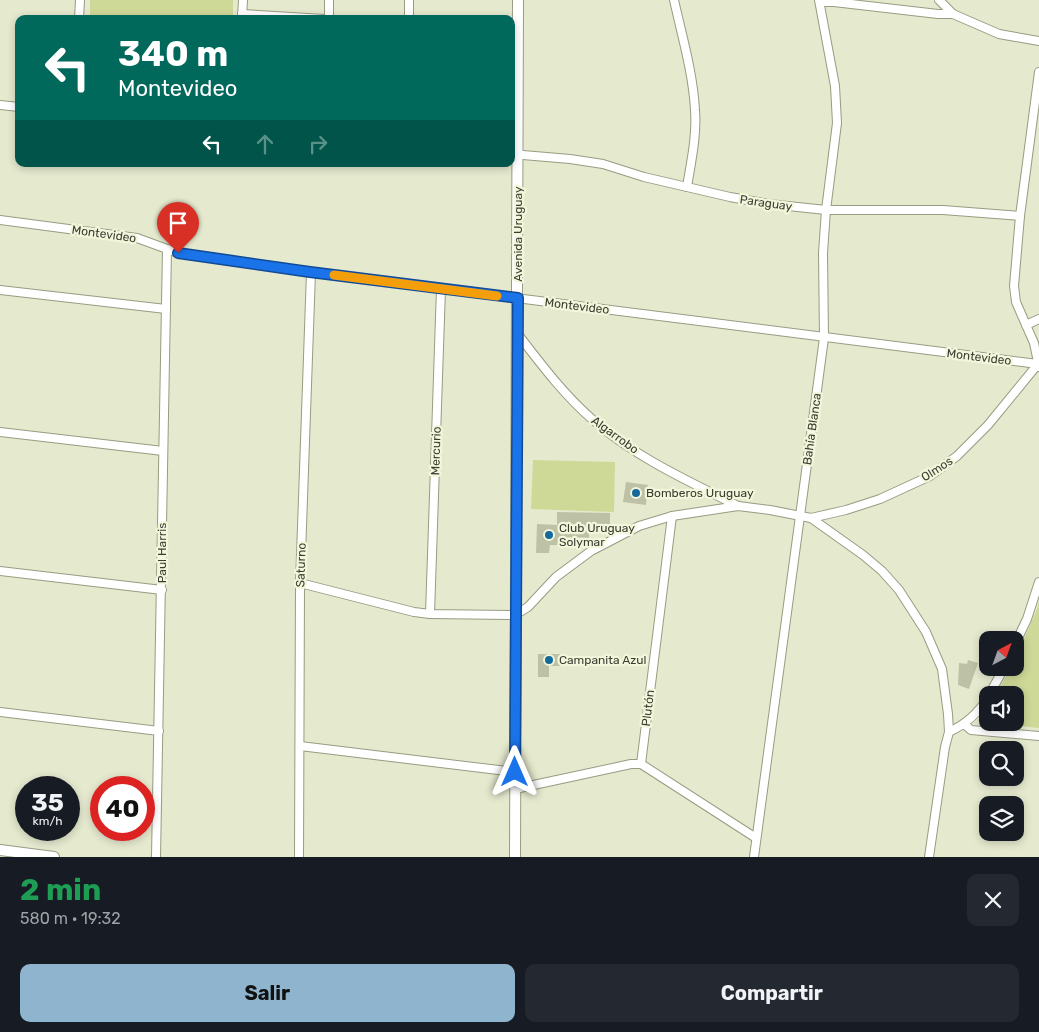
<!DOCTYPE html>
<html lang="es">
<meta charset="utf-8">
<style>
:root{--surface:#171b24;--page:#242831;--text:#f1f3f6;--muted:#9ea1a6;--accent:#8eb5cd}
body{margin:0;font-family:Rubik,sans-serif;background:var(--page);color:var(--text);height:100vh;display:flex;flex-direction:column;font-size:19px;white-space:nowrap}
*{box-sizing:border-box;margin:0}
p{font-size:16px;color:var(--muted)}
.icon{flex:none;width:28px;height:28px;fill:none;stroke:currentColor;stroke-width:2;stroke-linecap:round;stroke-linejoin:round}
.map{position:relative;height:857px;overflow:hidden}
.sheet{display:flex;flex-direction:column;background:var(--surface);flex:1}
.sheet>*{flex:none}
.banner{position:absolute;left:15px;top:15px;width:500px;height:152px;border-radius:10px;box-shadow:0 2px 8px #0003;background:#00695c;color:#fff;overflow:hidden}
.needle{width:32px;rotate:41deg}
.buttons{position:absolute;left:979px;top:631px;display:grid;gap:10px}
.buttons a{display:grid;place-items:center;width:45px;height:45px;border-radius:10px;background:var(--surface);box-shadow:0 2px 8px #0003;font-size:25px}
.speed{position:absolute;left:15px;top:776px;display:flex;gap:10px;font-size:25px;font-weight:700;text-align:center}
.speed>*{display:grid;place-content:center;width:65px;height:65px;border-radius:50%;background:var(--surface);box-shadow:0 2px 8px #0003;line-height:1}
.speed small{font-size:12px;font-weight:400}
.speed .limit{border:8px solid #d22;background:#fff;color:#111}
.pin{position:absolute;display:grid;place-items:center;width:42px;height:42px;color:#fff;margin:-51px -21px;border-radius:50% 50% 50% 0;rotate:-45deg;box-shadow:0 0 5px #0007}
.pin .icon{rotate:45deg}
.me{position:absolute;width:55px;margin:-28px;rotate:0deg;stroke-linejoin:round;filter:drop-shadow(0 0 4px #0008)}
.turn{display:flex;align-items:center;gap:18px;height:105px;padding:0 20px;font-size:22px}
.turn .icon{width:65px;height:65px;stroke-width:2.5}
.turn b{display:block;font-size:35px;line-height:42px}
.lanes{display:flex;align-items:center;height:48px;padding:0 20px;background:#0003;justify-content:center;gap:25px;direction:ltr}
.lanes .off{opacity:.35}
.round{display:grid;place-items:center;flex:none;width:52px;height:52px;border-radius:10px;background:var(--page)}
.head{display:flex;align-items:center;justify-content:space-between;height:85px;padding:0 20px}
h1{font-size:30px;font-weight:700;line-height:38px;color:#1e9e55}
.primary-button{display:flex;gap:10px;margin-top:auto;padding:10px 20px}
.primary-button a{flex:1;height:58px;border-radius:10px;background:var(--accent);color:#111;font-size:20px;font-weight:700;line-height:58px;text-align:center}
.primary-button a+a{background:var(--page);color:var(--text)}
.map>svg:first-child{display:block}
.green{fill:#ced897}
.building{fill:#bdc2a7}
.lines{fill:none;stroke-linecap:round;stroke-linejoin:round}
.minor-casing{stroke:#979c82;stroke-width:10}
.tertiary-casing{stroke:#979c82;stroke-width:12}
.minor{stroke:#fff;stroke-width:8}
.tertiary{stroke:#fff;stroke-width:10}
.route-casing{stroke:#114b97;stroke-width:12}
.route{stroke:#1a73e8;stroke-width:9}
.slow{stroke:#f59e0b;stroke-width:9}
.poi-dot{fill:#156a9b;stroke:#f2f7db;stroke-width:2}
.labels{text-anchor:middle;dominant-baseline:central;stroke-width:4.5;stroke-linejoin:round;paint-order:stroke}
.street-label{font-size:12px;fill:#3a3c31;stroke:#f2f7db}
.poi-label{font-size:12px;fill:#3a3c31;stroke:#f2f7db;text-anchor:start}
</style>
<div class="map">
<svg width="1039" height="857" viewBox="0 0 1039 857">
<rect width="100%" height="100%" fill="#e5e9ce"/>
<g class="green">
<rect x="90" y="0" width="143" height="19"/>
<path d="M533 460 615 462 614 512 531 509Z"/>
<path d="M1039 601V728L995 723 1015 722V695H995L1011 668H1015V660L1037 609Z"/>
</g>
<g class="building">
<path d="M626 482 648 485 646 505 623 502Z"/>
<path d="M557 512 610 513V524H589V538L562 537V545H550L549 553H536L537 524 557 525Z"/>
<path d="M538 654H560L561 666H549V677H538Z"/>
<path d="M968 660 978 663 969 689 958 685 959 663 967 664Z"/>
</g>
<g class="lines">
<defs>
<g id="minor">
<path d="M674 0C682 36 693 73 695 110 697 136 691 162 687 187"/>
<path d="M939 0 953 14"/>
<path d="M820 2H834L938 14H953L999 34 1039 41"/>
<path d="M242 14 324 19"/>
<path d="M242 18 243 0"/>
<path d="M79 19 80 0"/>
<path d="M329 19V0"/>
<path d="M409 19V0"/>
<path d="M0 105 19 107"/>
<path d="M511 154 570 159 603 164 644 177 730 197 769 204 826 210H943L1020 216"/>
<path d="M0 220 137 238 178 253 311 272 1038 364"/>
<path d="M0 290 166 309"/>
<path d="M1026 325 1039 319"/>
<path d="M517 333C540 363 564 395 593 420 635 457 688 481 738 506"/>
<path d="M1039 367 1034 343 1016 302 1014 286 1020 216 1039 72"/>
<path d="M0 432 163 451"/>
<path d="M811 518 863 555 882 571 899 590 926 632 942 669 948 714 949 732 945 747 929 857"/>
<path d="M0 571 162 590"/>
<path d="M300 583 414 612 430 614 515 615 528 607 556 577 591 551 639 526 672 516 738 506 770 510 811 518 846 510 880 499 930 476 957 456 988 425 1038 364"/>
<path d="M430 614 441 288"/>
<path d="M1015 644 1027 619 1039 582"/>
<path d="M989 695 1004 668"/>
<path d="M0 712 159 731"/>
<path d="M964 724 971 730 1039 736"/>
<path d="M949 732C966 724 977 714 988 698"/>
<path d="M300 746 515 772"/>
<path d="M641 764 672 516"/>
<path d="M641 764 756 838"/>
<path d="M515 789 631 764H641"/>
<path d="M156 857 167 249"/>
<path d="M299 857 300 583 311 272"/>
<path d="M754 857 824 338 823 253 826 210 837 123 835 86 819 0"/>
</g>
<g id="tertiary">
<path d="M0 850 54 857"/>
<path d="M515 857 518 0"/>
</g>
</defs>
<use href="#minor" class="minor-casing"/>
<use href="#tertiary" class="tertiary-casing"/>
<use href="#minor" class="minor"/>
<use href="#tertiary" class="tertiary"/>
</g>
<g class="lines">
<defs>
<path id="route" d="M178 253 310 272 518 298 515 772"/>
</defs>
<use href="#route" class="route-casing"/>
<use href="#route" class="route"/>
<path class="slow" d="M334 275 497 296"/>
</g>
<g class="poi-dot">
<circle cx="636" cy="493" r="5"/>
<circle cx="549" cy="535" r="5"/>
<circle cx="549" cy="660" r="5"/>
</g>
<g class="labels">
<g class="street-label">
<text transform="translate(766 203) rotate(8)">Paraguay</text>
<text transform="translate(104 234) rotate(8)">Montevideo</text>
<text transform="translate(518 234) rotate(-90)">Avenida Uruguay</text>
<text transform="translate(577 306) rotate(7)">Montevideo</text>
<text transform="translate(979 357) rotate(7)">Montevideo</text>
<text transform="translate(812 429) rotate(-82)">Bahía Blanca</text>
<text transform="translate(615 435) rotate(36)">Algarrobo</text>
<text transform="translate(436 451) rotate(-88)">Mercurio</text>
<text transform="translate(937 469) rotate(-33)">Olmos</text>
<text transform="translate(162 553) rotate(-90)">Paul Harris</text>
<text transform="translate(301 565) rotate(-88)">Saturno</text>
<text transform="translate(648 708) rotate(-83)">Plutón</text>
</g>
<g class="poi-label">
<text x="646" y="493">Bomberos Uruguay</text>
<text x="559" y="528">Club Uruguay<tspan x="559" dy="14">Solymar</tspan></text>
<text x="559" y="660">Campanita Azul</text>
</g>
</g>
</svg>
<div class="buttons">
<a><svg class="needle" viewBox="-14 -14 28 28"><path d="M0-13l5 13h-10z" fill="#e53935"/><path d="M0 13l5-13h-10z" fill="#9ea1a6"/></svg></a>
<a><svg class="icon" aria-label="sound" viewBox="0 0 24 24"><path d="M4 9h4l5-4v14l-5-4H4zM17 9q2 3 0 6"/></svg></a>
<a><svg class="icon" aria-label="search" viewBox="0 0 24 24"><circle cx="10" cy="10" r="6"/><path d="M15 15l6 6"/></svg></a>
<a><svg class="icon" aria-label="layers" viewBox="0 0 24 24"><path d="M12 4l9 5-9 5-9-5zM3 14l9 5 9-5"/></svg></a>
</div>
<div class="speed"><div>35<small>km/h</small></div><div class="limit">40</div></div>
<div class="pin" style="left:178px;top:253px;background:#d93025"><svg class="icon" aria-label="arrive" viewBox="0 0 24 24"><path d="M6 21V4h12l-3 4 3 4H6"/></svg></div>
<svg class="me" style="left:515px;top:772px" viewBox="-20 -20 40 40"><path d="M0-17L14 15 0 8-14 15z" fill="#1a73e8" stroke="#fff" stroke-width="4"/></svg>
<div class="banner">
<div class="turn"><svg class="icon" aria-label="left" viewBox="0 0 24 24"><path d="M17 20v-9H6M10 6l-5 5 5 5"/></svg><div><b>340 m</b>Montevideo</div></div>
<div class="lanes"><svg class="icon" aria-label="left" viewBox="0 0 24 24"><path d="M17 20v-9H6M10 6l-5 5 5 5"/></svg><svg class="icon off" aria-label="ahead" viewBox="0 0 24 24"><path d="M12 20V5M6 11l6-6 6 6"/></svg><svg class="icon off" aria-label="right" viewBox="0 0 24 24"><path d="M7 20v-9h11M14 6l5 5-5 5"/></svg></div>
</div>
</div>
<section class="sheet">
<div class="head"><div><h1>2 min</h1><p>580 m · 19:32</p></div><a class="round"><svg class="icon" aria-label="close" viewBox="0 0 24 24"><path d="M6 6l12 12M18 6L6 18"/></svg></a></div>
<div class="primary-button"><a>Salir</a><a>Compartir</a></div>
</section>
